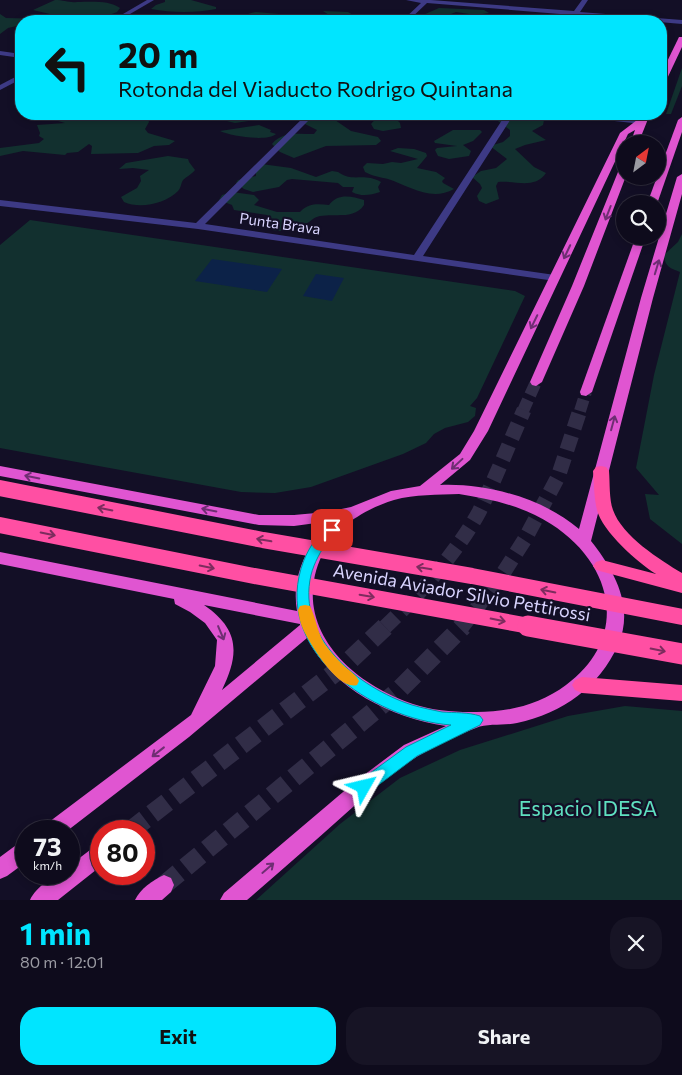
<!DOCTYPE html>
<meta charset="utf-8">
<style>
:root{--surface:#0e0b1c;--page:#171425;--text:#f1f3f6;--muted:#9b9ba3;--line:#2e2b3b;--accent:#00e5ff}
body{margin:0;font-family:Commissioner,sans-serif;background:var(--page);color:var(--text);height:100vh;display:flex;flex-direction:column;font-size:19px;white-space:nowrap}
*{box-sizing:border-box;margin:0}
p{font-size:16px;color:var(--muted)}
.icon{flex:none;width:28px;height:28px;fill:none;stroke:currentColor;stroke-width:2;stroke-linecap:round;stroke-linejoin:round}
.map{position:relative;height:900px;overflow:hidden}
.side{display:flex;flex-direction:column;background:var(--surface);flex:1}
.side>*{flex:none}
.top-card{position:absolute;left:15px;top:15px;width:652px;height:105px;border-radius:20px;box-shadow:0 2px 8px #0003,0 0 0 1px var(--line);background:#00e5ff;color:#111;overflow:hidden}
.needle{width:32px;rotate:32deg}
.buttons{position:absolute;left:616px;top:135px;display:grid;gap:10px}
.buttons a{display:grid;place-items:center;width:50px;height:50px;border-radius:50%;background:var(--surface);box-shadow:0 2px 8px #0003,0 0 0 1px var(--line);font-size:25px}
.speed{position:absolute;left:15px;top:820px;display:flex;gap:10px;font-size:25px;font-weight:700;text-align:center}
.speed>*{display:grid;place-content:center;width:65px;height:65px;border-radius:50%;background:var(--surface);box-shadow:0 2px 8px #0003,0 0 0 1px var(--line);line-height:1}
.speed small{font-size:12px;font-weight:400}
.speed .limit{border:8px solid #d22;background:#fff;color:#111}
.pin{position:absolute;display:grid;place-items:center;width:42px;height:42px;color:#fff;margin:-21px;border-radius:10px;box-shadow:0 2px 8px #0006}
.me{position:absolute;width:55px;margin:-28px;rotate:53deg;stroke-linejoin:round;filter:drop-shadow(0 0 4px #0008)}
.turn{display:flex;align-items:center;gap:18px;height:105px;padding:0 20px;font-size:22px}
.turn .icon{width:65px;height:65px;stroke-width:2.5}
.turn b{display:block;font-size:35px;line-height:42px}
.round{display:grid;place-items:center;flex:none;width:52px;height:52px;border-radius:20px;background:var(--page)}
.summary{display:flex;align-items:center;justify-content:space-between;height:85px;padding:0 20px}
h1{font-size:30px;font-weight:700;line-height:38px;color:var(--accent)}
.button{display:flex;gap:10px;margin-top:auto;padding:10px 20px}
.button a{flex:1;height:58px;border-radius:20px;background:var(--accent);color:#111;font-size:20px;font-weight:700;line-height:58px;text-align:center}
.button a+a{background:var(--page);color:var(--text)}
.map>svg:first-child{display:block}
.green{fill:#12302f}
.water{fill:#0c2248}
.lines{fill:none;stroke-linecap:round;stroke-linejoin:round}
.trunk-tunnel-far2{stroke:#312d47;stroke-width:12;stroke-dasharray:12 5.5;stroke-linecap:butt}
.trunk-tunnel-far1{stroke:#312d47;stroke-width:15;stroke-dasharray:15 8;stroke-linecap:butt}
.trunk-tunnel{stroke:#312d47;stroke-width:19;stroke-dasharray:19 9;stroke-linecap:butt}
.minor{fill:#3d3a85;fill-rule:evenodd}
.trunk{fill:#e055d1;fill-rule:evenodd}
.motorway{fill:#ff4fa3;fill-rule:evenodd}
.motorway-bridge-far1{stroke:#ff4fa3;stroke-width:16}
.motorway-bridge{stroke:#ff4fa3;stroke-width:21}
.oneway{stroke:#6f2e73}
.oneway2{stroke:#7d2c5e}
.route{fill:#00e5ff;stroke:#0095a6}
.slow{fill:#f59e0b}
.labels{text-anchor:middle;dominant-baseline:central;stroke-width:4.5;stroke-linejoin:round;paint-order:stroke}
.far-street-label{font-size:15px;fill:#d9d4ff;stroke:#130f26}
.street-label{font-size:18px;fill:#d9d4ff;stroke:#130f26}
.near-park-label{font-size:21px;fill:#5fe0c0;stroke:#130f26}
</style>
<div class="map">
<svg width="682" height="900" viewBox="0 0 682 900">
<rect width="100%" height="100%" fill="#130f26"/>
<g class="green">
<path d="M55 0C64 0 69 3 77 2 90 2 109 0 120 8L117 12 109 15 114 18 83 21 58 18 73 14 54 15 33 10Z"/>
<path d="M165 0H191L216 7V9C196 13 172 13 151 9L156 5 165 2Z"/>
<path d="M439 8 484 10 489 13 476 15 456 12 443 17H425L423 15Z"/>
<path d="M323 11 348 12 355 16 345 20 353 21H327L323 19 329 15Z"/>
<path d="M256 12 279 14 297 20 240 21C242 15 250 13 256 12Z"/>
<path d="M0 14 6 18 46 19 43 21H21V25L8 28 0 34Z"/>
<path d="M682 68V86L671 114H666Z"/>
<path d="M57 114H160L147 117 149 122 145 129 148 133 175 141 169 145 154 146 138 153 91 154 92 146 89 144 78 152 67 153 65 155 23 151 0 156V148L39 143 44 139 39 136 40 133 37 125 65 123 51 119Z"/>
<path d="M199 114H257L262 115V117L255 120 235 123 219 119 196 117 195 116Z"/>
<path d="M311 114H344L332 118 351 131 378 137 381 141 376 145 326 146 294 158 280 152 272 144C282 131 299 134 314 134L317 130 305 124 302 121 304 117Z"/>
<path d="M380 114H401L396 119 400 123 401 128 383 131 374 129 371 124Z"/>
<path d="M517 114 545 115 543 125 532 131 546 140 525 145 515 149 534 167 546 173C535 190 513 180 498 182L496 186 499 199 486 204 479 201 477 196 482 188 480 184 472 177 481 171 496 168 507 159 490 146 503 142 510 136V130L498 121 505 116Z"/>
<path d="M259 125 271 130 270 132 276 134C267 142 231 136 220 131Z"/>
<path d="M453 130H480L482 132 473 141 463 145 471 151 469 156 449 159 438 156 435 150 437 148 457 146 435 143 434 141Z"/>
<path d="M398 148 414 149 426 153 427 156 417 168 436 172 445 178 442 181 443 183 454 189C431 202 409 186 388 179 380 177 372 176 365 172L363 167 367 163 383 164 392 162 401 163 418 159 390 151Z"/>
<path d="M168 156 188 159 189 162 195 170C191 175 187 176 183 180 181 183 181 188 178 191 165 204 140 209 124 202L121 197 137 188 141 181 140 176 149 170 133 168 119 169 126 163Z"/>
<path d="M261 164 291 168 316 177 332 171 338 172C353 183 363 172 381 182L378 187 380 192C370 195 362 197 352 192L354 187H343L338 183 292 179 287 180 279 187 253 192 244 189 236 183 238 180 256 176V168Z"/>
<path d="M232 192 254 195 259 200 254 205 277 212H300C309 203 317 204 329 205 338 193 351 196 364 200V205C354 220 335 213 320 216 315 217 313 219 309 222 298 229 281 235 268 228L271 220 267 215 234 210 232 205 219 200 222 195Z"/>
<path d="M30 220 515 291 525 296 477 398 470 406 476 408 475 416 468 422 445 428 434 434 426 443 403 454 311 487 275 493 241 492 0 448V245Z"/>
<path d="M682 234V544L650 519 645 494 659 495 636 468 654 375 680 272C670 268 665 267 664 255L678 242Z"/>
<path d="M625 706 682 711V900H256L340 824 400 778 460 750 568 716Z"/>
</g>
<g class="water">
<path d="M212 259 282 269 267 292 195 281Z"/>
<path d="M316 274 344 278 332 301 303 296Z"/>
</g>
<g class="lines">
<g class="trunk-tunnel-far2">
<path d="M523 411 536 382"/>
<path d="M580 411 586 392"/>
</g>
<g class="trunk-tunnel-far1">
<path d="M385 627C417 597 458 551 479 512 495 479 509 444 524 410"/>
<path d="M462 627 502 575 525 539 558 477 580 410"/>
</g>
<g class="trunk-tunnel">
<path d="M130 831 346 664 386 626"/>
<path d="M164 885 396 693 463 626"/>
</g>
<g class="minor">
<path d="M147 0H154L118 21H111Z"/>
<path d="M406 0H431L574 11 582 0H588L580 12 682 20V24L578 15 572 21 569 19 572 15 427 3 408 21H402L421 3Z"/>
<path d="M0 51 21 54V58L0 55Z"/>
<path d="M21 74V79L0 90V85Z"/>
<path d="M307 114H315L205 224 414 255 506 114H514L423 256 555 275 560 278 555 281 198 229 0 206V200L196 223Z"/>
<path d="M565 114H587L642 120 646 122 642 124 569 116Z"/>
</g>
<g class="trunk">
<path d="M679 37H682V47L665 83 661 85V74Z"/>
<path d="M641 117 648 119 638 144H630L635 130 628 134 488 431 470 460 440 485C486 483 543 498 579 529L641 298 677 177 682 174V194L653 298 591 541C614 570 635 607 618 645 599 687 563 713 517 723 504 726 488 723 476 728 457 735 436 746 418 756 391 772 367 795 344 815 312 844 279 872 247 900H220L224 893 356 781 404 745 446 726C391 718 333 689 307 638L189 737 67 831H42L45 825 191 715 215 666 217 640 205 623 190 612 175 604 174 599 0 564V552L297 611C291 577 307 544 331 521L294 526 259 525 0 476V466L259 515H294L327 512 351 507 391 491 420 486 460 454 474 431 620 133ZM459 494C491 499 523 506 551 524 614 564 630 638 566 685 538 706 504 713 470 712 451 712 431 710 413 704 350 683 289 626 322 555 335 527 365 509 394 500 415 494 438 495 459 494ZM204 605 300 624V625L222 690C240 653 239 629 204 605Z"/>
<path d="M682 117V132L657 204H647L678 120Z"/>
<path d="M625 164 626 176 584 286 542 382 536 386 532 385 530 382 572 286 620 167Z"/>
<path d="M636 236H646L592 392 586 396 581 395 580 392Z"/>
<path d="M26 841V862L7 876 0 879V857L19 843Z"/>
<path d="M101 845V866L58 900H30C36 887 54 874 69 874V866L94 847Z"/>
<path d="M164 875 171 878 174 885 171 892 162 900H135C140 889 153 880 164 875Z"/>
</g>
<g class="motorway">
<path d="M601 466 606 467 609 471C610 483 609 499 613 510 622 536 660 560 682 573V593L596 570 593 566 596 562 602 560 656 574C638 563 602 531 597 510 594 498 594 483 593 471L596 467Z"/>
<path d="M582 677 682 685V701L582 693 575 690 572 685 575 680Z"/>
</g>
<g class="motorway-bridge-far1">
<path d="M0 488 263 540 472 576 682 617"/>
<path d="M0 525 249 575 535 627"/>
</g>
<path class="motorway-bridge" d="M528 626 682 654"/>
</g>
<defs><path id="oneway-shaft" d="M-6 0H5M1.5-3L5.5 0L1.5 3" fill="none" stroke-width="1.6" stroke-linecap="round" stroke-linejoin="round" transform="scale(1.25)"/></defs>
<g class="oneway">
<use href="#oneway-shaft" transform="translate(608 213) rotate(111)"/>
<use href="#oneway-shaft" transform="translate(567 252) rotate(115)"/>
<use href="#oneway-shaft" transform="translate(657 267) rotate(-73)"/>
<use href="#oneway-shaft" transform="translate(534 322) rotate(116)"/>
<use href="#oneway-shaft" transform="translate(613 423) rotate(-75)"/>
<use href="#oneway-shaft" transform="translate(457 464) rotate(137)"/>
<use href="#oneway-shaft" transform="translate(32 477) rotate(-169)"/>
<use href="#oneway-shaft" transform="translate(209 510) rotate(-169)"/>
<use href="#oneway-shaft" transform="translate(221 633) rotate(67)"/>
<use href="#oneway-shaft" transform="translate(158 752) rotate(142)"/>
<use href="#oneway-shaft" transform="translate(268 868) rotate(-41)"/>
</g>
<g class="oneway2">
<use href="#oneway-shaft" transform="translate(105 509) rotate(-169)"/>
<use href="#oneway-shaft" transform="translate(48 534) rotate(12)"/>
<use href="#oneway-shaft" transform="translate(264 540) rotate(-170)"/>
<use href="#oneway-shaft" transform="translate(207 567) rotate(12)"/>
<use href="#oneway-shaft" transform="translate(424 568) rotate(-170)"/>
<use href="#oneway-shaft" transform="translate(548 591) rotate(-169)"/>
<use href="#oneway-shaft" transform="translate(367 596) rotate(10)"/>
<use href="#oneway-shaft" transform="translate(498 620) rotate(11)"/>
<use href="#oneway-shaft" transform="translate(658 650) rotate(11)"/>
</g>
<path class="route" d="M332 525 338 530C336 534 331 537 328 541 321 550 314 563 311 575 296 638 359 688 412 705 422 708 433 710 442 712 455 713 468 712 480 716L483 720 480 725 417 756 369 792 364 794 358 792 356 787 358 782 406 747 451 725C372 719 269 650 304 560 309 548 320 529 332 525Z"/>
<path class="slow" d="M305 605 310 606C316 618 317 631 324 643 329 650 336 658 342 664 348 670 356 674 359 681L357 685C338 691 310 644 303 629 300 623 299 616 298 610L300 606Z"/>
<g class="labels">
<g class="far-street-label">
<text transform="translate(280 223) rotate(8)">Punta Brava</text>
</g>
<g class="street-label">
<text transform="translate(462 592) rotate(10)">Avenida Aviador Silvio Pettirossi</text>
</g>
<g class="near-park-label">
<text x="588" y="807">Espacio IDESA</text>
</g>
</g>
</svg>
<div class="buttons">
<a><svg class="needle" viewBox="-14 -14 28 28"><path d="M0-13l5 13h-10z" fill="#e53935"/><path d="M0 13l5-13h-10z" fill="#9b9ba3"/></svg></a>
<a><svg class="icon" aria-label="search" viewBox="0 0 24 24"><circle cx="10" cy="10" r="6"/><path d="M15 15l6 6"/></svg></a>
</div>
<div class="speed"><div>73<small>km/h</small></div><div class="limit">80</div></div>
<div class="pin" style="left:332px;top:530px;background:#d93025"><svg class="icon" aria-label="arrive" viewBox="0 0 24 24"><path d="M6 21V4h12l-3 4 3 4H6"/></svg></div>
<svg class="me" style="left:364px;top:787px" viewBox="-20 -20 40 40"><path d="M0-17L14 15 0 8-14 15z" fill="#00e5ff" stroke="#fff" stroke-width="4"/></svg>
<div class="top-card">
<div class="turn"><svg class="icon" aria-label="left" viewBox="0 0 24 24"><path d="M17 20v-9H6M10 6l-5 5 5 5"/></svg><div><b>20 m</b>Rotonda del Viaducto Rodrigo Quintana</div></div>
</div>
</div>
<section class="side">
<div class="summary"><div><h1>1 min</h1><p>80 m · 12:01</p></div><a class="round"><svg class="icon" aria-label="close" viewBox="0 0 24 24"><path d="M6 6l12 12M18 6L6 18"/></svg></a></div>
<div class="button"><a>Exit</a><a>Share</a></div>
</section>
